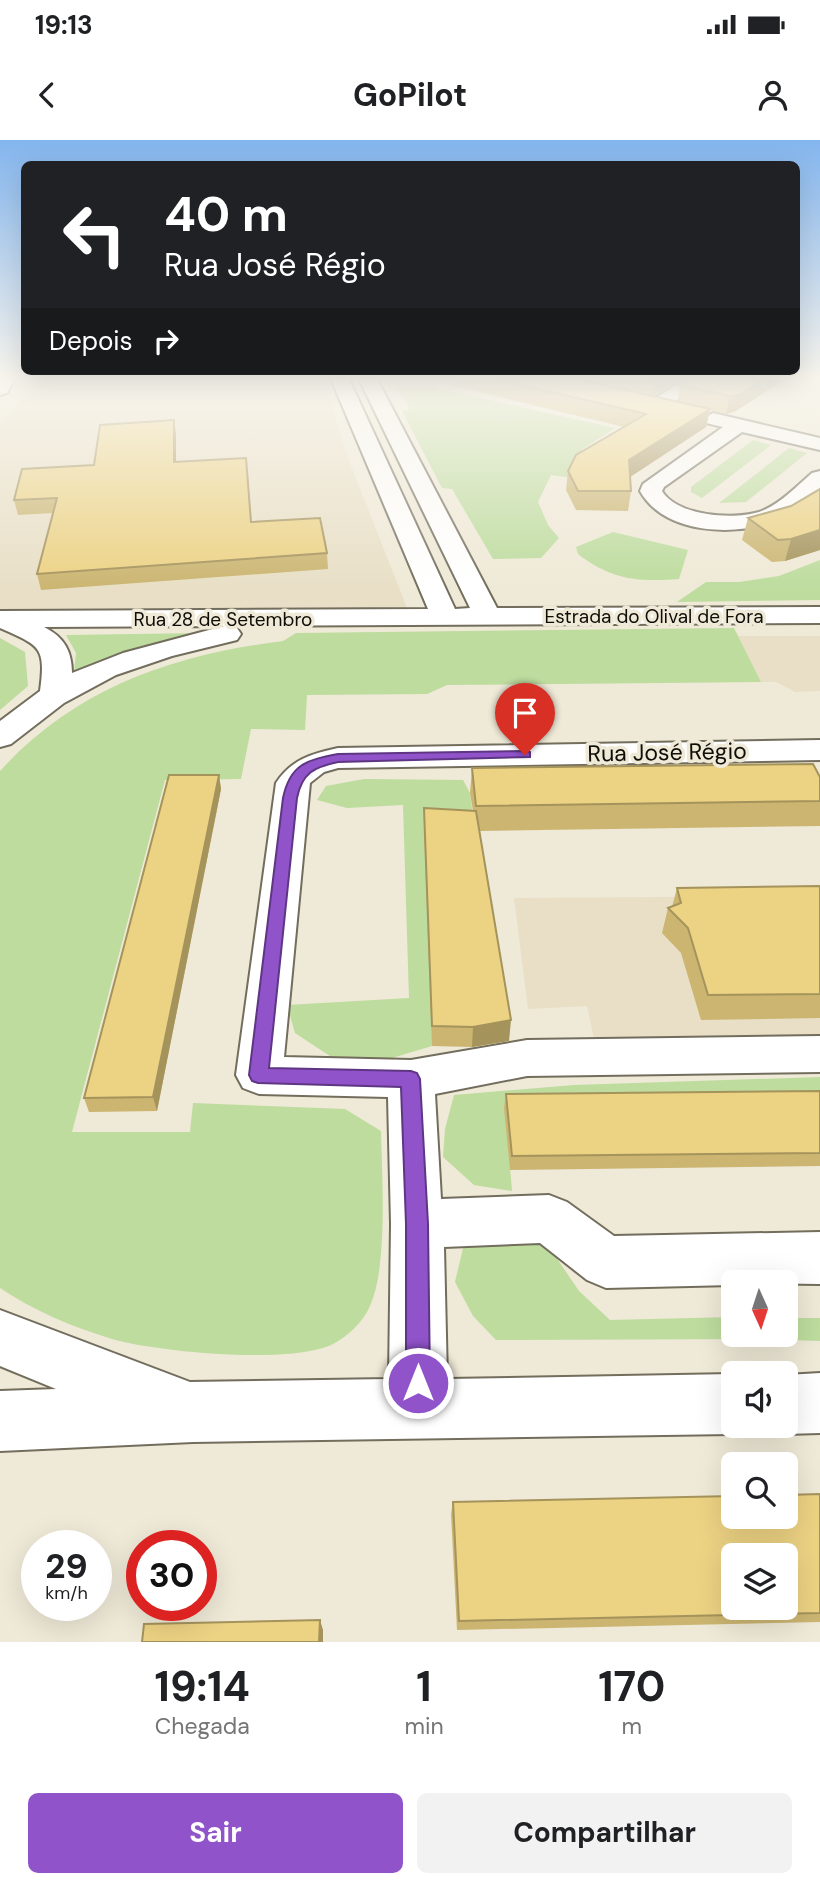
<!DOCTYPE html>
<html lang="pt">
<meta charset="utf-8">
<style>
:root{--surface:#fff;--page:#f2f2f2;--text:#202124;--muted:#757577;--accent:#9053ca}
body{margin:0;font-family:"DM Sans",sans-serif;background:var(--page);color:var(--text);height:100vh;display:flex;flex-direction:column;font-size:26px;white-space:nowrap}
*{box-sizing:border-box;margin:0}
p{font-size:23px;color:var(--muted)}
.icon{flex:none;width:38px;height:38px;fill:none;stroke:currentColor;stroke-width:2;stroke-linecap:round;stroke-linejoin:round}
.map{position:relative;height:1502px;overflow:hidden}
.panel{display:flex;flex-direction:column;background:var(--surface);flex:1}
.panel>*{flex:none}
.hud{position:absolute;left:21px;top:21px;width:779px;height:214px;border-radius:10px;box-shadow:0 7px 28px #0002;background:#202124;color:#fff;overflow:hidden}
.needle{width:46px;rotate:177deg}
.controls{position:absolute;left:721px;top:1130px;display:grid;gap:14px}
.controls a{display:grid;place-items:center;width:77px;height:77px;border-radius:10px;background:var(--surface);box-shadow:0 7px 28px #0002;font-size:35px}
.speed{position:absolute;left:21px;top:1390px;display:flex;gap:14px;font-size:35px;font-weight:700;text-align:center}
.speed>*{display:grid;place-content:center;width:91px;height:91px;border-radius:50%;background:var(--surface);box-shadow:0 7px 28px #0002;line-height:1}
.speed small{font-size:18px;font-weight:400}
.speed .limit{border:10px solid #d22;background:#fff;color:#111}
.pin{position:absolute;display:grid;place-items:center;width:60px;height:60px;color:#fff;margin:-72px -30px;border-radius:50% 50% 50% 0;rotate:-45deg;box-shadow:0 0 7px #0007}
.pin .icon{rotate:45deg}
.me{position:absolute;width:77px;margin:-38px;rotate:0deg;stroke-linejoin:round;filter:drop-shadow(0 0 5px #0008)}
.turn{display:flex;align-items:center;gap:24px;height:147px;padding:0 28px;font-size:32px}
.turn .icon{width:91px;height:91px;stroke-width:2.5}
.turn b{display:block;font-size:49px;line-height:60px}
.then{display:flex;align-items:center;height:66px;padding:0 28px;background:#0003;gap:14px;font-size:26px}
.eta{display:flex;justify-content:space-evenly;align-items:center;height:119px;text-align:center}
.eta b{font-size:42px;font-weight:700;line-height:49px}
.action{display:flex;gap:14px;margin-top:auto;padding:14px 28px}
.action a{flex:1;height:80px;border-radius:10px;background:var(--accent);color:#fff;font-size:28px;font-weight:700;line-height:80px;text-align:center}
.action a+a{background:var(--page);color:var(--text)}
.status{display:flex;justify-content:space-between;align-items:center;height:49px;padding:0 35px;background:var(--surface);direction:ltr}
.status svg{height:19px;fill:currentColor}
header{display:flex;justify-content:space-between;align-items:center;height:91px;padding:0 28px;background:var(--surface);font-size:32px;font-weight:700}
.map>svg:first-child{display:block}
.built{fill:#e8dfc6}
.green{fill:#bddc9e}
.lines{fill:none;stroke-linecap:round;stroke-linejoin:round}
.minor-casing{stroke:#726d5d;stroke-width:4}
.minor{fill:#fff;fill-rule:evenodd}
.wall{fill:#cbb571}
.shaded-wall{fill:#a5935c}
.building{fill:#ecd283;stroke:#a5935c;stroke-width:2;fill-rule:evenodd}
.route{fill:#9053ca;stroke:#5e3683;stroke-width:2}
.labels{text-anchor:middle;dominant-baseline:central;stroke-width:7;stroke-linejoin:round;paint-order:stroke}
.far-street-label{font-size:19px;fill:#0f0d07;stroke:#efe9d7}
.street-label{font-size:23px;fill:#0f0d07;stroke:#efe9d7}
</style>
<div class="status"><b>19:13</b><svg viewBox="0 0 49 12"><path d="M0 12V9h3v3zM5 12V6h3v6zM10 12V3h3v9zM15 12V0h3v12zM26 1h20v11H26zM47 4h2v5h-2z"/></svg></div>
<header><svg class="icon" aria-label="back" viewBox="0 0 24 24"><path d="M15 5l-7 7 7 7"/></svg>GoPilot<svg class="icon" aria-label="person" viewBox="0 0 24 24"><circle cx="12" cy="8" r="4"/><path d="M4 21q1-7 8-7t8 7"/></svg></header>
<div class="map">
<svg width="820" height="1502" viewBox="0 0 820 1502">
<rect width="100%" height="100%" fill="#efe9d7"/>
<g class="built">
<path d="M41 239H325L344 308 407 468 0 469V283Z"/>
<path d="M738 496H820V551L795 552 776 542H761Z"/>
<path d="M820 756V901L596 908 587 866 528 869 514 758Z"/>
</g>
<g class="green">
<path d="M392 239H450L434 248 615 288 581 310 641 327 622 345 551 335 538 362 548 385 559 398 541 418 493 419 452 349 442 348 402 271 410 269Z"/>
<path d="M753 300 771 305 702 358 691 352V347Z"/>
<path d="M789 308 807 313 746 362 719 363Z"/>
<path d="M613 392 688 410 679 439C637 442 612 440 578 414L576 407Z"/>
<path d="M820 420V460L677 462 706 442H739L779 436Z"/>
<path d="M734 488 761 542 447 545 427 554 307 555 305 590 251 589 241 639 165 640 72 992H190L193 963 345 969 381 991C382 1036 388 1126 370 1166 363 1182 348 1196 333 1204 292 1225 157 1212 112 1199 73 1187 34 1171 0 1148V631C77 547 173 515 283 501L296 493Z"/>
<path d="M204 493 74 533 76 513 66 495Z"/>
<path d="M0 498 25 512 28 546 0 570Z"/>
<path d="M364 639 463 640 470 653 475 691 432 906 392 918 336 920 295 893 287 865 409 858 403 665 347 668 317 660 326 646Z"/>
<path d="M820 937V965L505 968 512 1051 474 1045 443 1017 445 989 454 955 574 945Z"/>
<path d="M510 1096 549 1107 579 1151 610 1180 733 1177V1195H786V1178H820V1201L752 1199 496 1200 473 1176 455 1142 464 1104Z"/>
</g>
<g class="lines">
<defs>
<g id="minor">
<path d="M0 239H15L7 253 0 255Z"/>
<path d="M331 239H349L455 469 470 468 359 239H377L497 468 820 467V483L229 486 237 488 241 494 237 500 172 516 116 535 64 563 11 604 0 607V581L40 551C46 506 40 506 0 488V471L428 469ZM224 486 123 513 72 533C72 511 64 497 44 487Z"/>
<path d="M686 239H707L663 270H649L646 266 649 262Z"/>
<path d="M713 273 820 298V310L742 292 664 347 662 351C677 376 733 380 759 372 779 365 796 347 812 333L820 331V349C807 361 793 375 777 381 734 397 664 394 640 351L643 344 723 287 706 283 703 279Z"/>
<path d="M820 600V620L338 628 324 632 310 643 284 917 411 920 527 900 820 896V932L527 936 435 954 441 1059 549 1055 567 1062 614 1096 820 1092V1144L733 1143V1145L606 1148 587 1140 540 1103 444 1107 447 1239 733 1234V1286H751L733 1294 193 1302 0 1311V1251L56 1249 0 1226V1170L190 1242 389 1239 391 1084 388 957 259 954 243 948 236 935 276 643C292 619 311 614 338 608Z"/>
<path d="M820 1233V1293L786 1294 768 1286H786V1235Z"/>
</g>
</defs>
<use href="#minor" class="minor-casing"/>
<use href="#minor" class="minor"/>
</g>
<g class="wall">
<path d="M450 239H681L653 256 678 262 680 245 690 239H785L736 271 726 274 710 270 706 287 630 337 631 351 628 371 576 370 566 350 568 331 624 287 450 245Z"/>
<path d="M176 294V321L248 332 251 382 327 413 328 429 41 450 37 434 53 373 18 375 14 360 94 325Z"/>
<path d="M820 349V410L785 421 772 422 742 400 748 378 791 366Z"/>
<path d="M472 628 820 637V686L479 691 509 901 472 907 432 906 424 689V668L473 671 470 653Z"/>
<path d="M219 635 221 649 157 971 89 972 84 958Z"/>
<path d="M820 746V878L701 880 681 813 662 793 668 768 672 767 677 748Z"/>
<path d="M820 951V1026L510 1030 504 968 506 954Z"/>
<path d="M820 1354V1482L457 1490 451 1374 453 1362Z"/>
</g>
<g class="shaded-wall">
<path d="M656 239H681L652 257 654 240Z"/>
<path d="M763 239H785L736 271 726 274 730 256Z"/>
<path d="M710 269 706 287 627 339 629 320Z"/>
<path d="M174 280 176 294V336L174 322Z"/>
<path d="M820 390V410L785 421 791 399Z"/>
<path d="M219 635 221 649 157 971 153 957Z"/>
<path d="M511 880 509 901 472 907 473 887Z"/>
<path d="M320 1480 323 1490V1502H319Z"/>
</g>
<g class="building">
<path d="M495 239H577L710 269 629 320 631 351H578L568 331 576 315 646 274Z"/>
<path d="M690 239H763L740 254 730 256 680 245Z"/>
<path d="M174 280V322L246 318 251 382 320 378 327 413 37 434 57 358 14 360 22 329 94 325 100 285Z"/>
<path d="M820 349V390L791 399 778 400 748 378 791 366Z"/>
<path d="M813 624 820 637V661L476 666 472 628Z"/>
<path d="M169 635H219L153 957 84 958Z"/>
<path d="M424 668 476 671 511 880 473 887 432 886Z"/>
<path d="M820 746V854L708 855 688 788 668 768 681 763 677 748Z"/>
<path d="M820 951V1013L512 1016 506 954Z"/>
<path d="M820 1354V1473L459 1481 453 1362 733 1356V1377H786V1355ZM733 1416H786V1468H733Z"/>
<path d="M320 1480 319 1502H142L144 1484Z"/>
</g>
<linearGradient id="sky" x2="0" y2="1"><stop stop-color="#83b5ee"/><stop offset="0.53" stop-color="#f8f5ed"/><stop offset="1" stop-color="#f8f5ed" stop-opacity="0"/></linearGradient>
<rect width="820" height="449" fill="url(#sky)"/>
<path class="route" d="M525 611 530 612V617L338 622C314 627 302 633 297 658L269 928 411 931 417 933 420 939 428 1084 430 1243 427 1252 418 1255 410 1252 406 1243V1084L401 947 258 943 252 941 249 935 283 658C290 624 307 620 338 614Z"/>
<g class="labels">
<g class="far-street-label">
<text x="654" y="476">Estrada do Olival de Fora</text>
<text x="223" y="479">Rua 28 de Setembro</text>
</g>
<g class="street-label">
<text transform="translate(667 612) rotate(-1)">Rua José Régio</text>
</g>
</g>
</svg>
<div class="controls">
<a><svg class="needle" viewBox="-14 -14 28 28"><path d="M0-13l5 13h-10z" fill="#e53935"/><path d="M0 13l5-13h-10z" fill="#757577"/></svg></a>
<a><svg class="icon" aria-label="sound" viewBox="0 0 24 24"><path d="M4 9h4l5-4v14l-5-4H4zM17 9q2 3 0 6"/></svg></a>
<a><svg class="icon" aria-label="search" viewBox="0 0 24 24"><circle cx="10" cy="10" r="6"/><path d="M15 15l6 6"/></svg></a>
<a><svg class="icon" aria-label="layers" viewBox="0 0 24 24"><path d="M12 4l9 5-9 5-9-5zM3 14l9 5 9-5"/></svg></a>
</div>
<div class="speed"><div>29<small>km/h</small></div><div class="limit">30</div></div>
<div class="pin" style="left:525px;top:615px;background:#d93025"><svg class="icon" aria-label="arrive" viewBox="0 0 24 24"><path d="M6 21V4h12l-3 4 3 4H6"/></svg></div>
<svg class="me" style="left:418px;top:1243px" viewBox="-20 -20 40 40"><circle r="17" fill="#9053ca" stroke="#fff" stroke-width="3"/><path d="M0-11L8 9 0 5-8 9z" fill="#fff"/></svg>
<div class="hud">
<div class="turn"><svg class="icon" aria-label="left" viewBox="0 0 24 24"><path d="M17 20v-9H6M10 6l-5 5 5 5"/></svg><div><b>40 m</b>Rua José Régio</div></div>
<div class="then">Depois<svg class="icon" aria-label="right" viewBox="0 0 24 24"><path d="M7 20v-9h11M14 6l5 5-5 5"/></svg></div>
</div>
</div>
<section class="panel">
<div class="eta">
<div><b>19:14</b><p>Chegada</p></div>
<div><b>1</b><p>min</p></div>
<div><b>170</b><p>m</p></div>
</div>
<div class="action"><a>Sair</a><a>Compartilhar</a></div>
</section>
